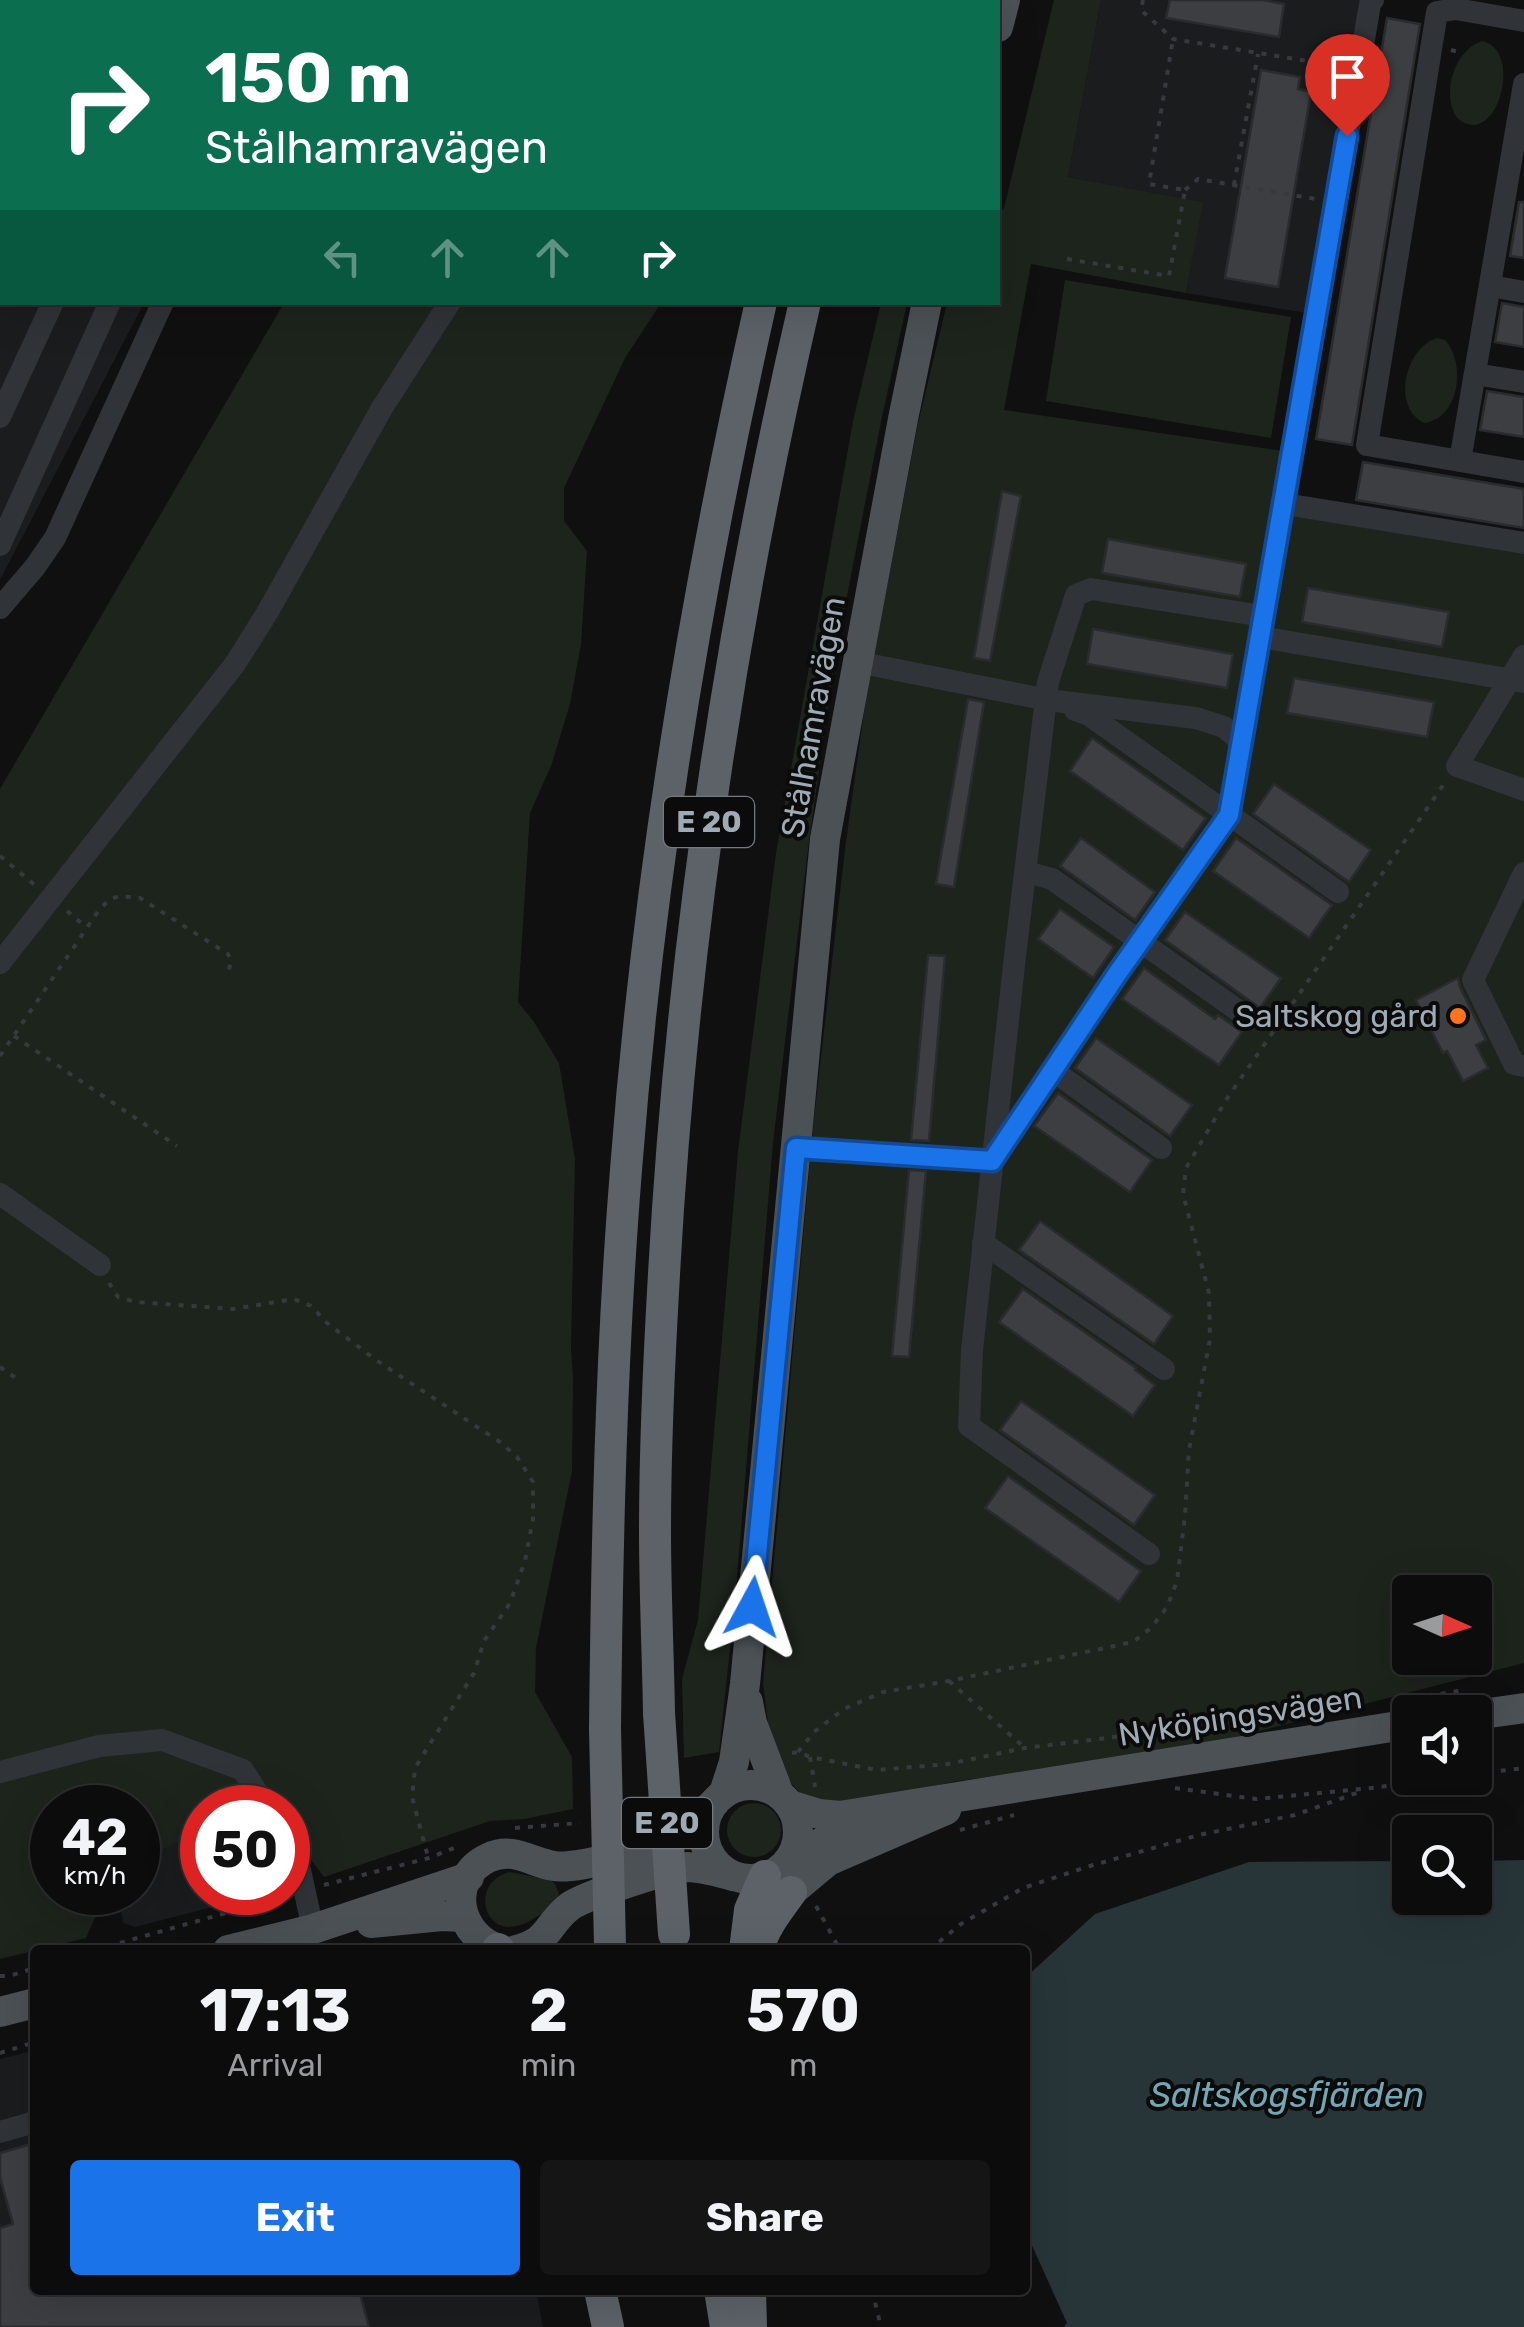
<!DOCTYPE html>
<meta charset="utf-8">
<style>
:root{--surface:#0c0c0d;--page:#151516;--text:#f1f3f6;--muted:#9a9b9d;--line:#2c2c2e;--accent:#1a73e8}
body{margin:0;font-family:Rubik,sans-serif;background:var(--page);color:var(--text);height:100vh;display:flex;flex-direction:column;font-size:38px;white-space:nowrap}
*{box-sizing:border-box;margin:0}
p{font-size:32px;color:var(--muted)}
.icon{flex:none;width:55px;height:55px;fill:none;stroke:currentColor;stroke-width:2;stroke-linecap:round;stroke-linejoin:round}
.map{position:relative;flex:1;overflow:hidden}
.details{position:absolute;left:30px;top:1945px;width:1000px;height:350px;display:flex;flex-direction:column;background:var(--surface);border-radius:10px;box-shadow:0 10px 40px #0002,0 0 0 2px var(--line)}
.details>*{flex:none}
.top-card{position:absolute;left:0px;top:0px;width:1000px;height:305px;box-shadow:0 10px 40px #0002,0 0 0 2px var(--line);background:#0b6e4f;color:#fff;overflow:hidden}
.needle{width:65px;rotate:93deg}
.buttons{position:absolute;left:1392px;top:1575px;display:grid;gap:20px}
.buttons a{display:grid;place-items:center;width:100px;height:100px;border-radius:10px;background:var(--surface);box-shadow:0 10px 40px #0002,0 0 0 2px var(--line);font-size:50px}
.speed{position:absolute;left:30px;top:1785px;display:flex;gap:20px;font-size:50px;font-weight:700;text-align:center}
.speed>*{display:grid;place-content:center;width:130px;height:130px;border-radius:50%;background:var(--surface);box-shadow:0 10px 40px #0002,0 0 0 2px var(--line);line-height:1}
.speed small{font-size:25px;font-weight:400}
.speed .limit{border:15px solid #d22;background:#fff;color:#111}
.pin{position:absolute;display:grid;place-items:center;width:85px;height:85px;color:#fff;margin:-102px -42px;border-radius:50% 50% 50% 0;rotate:-45deg;box-shadow:0 0 10px #0007}
.pin .icon{rotate:45deg}
.me{position:absolute;width:110px;margin:-55px;rotate:5deg;stroke-linejoin:round;filter:drop-shadow(0 0 8px #0008)}
.turn{display:flex;align-items:center;gap:35px;height:210px;padding:0 40px;font-size:45px}
.turn .icon{width:130px;height:130px;stroke-width:2.5}
.turn b{display:block;font-size:70px;line-height:85px}
.lanes{display:flex;align-items:center;height:95px;padding:0 40px;background:#0003;justify-content:center;gap:50px;direction:ltr}
.lanes .off{opacity:.35}
.eta{display:flex;justify-content:space-evenly;align-items:center;height:170px;text-align:center}
.eta b{font-size:60px;font-weight:700;line-height:70px}
.primary-button{display:flex;gap:20px;margin-top:auto;padding:20px 40px}
.primary-button a{flex:1;height:115px;border-radius:10px;background:var(--accent);color:#fff;font-size:40px;font-weight:700;line-height:115px;text-align:center}
.primary-button a+a{background:var(--page);color:var(--text)}
.map>svg:first-child{display:block}
.built{fill:#1b1c1e}
.green{fill:#1d241c;fill-rule:evenodd}
.water{fill:#273539}
.building{fill:#3c3e42;stroke:#292b2e;stroke-width:2.5}
.lines{fill:none;stroke-linecap:round;stroke-linejoin:round}
.path{stroke:#363a3e;stroke-width:4;stroke-dasharray:5 8;stroke-linecap:butt}
.minor{stroke:#303337;stroke-width:22}
.major{stroke:#4c5156;stroke-width:30}
.highway{stroke:#5c6268;stroke-width:32}
.highway-bridge{stroke:#5c6268;stroke-width:32}
.route-casing{stroke:#114b97;stroke-width:25}
.route{stroke:#1a73e8;stroke-width:18}
.poi-dot{fill:#ff741a;stroke:#0b0b0c;stroke-width:4}
.labels{text-anchor:middle;dominant-baseline:central;stroke-width:8;stroke-linejoin:round;paint-order:stroke}
.shield{fill:#0b0b0c;stroke:#737b82;stroke-width:2.5}
.shield-label{font-size:30px;font-weight:bold;fill:#9fabb4}
.street-label{font-size:32px;fill:#9fabb4;stroke:#0b0b0c}
.poi-label{font-size:32px;fill:#9fabb4;stroke:#0b0b0c;text-anchor:end}
.water-label{font-size:35px;font-style:italic;fill:#72a7b4;stroke:#0b0b0c}
</style>
<div class="map">
<svg width="1524" height="2327" viewBox="0 0 1524 2327">
<rect width="100%" height="100%" fill="#101011"/>
<g class="built">
<path d="M0 0H299L298 2H2V302L144 303 0 580Z"/>
<path d="M1101 0H1364L1307 313 1186 293 1202 202 1068 177Z"/>
<path d="M202 1830V1892L267 1893 135 1927 123 1923 118 1893 138 1892V1862Z"/>
<path d="M35 2050V2290H536L543 2327H0V2059Z"/>
</g>
<g class="green">
<path d="M1054 0H1101L1068 177 1203 202 1186 293 1031 264 1004 410 1283 451 1273 508 1524 549V1663L1181 1751 951 1782 838 1808 804 1798 787 1778 771 1748 763 1683 813 1127 845 849 866 698 918 424 947 303 998 302V214L1004 208ZM1410 1592H1475V1658H1410Z"/>
<path d="M1482 41C1522 49 1500 139 1465 123 1461 122 1456 117 1454 113 1443 87 1456 50 1482 41Z"/>
<path d="M1065 280 1291 317 1271 438 1046 401Z"/>
<path d="M284 303H661L625 358 564 488V521L587 551 581 644 570 704 551 766 530 813 518 1002 534 1022 559 1063 575 1159 571 1348 573 1379 572 1471 536 1648 535 1692 572 1757 573 1809 524 1819 490 1821 324 1877 288 1829V1808H202V1830L138 1862V1808H52V1892L106 1893 86 1938 0 1959V789Z"/>
<path d="M881 303H907L882 417 835 657 809 841 773 1143 735 1602 719 1752 684 1758 682 1679 698 1620 738 1152 776 853 853 421Z"/>
<path d="M1437 338 1445 340C1466 363 1460 417 1425 423 1392 410 1403 349 1437 338Z"/>
<circle cx="754" cy="1830" r="27"/>
<path d="M510 1872 551 1880 555 1884 559 1894C555 1907 550 1910 538 1916 531 1920 524 1925 516 1926 482 1934 471 1881 510 1872Z"/>
</g>
<path class="water" d="M1524 1860V2327H1064L1067 2323 1025 2230V1978L1095 1914 1249 1862 1410 1861V1898H1475V1861Z"/>
<g class="building">
<path d="M1170 0H1262L1284 4 1279 37 1166 18Z"/>
<path d="M1387 18 1420 24 1352 445 1316 439Z"/>
<path d="M1261 70 1300 77 1298 89 1311 92 1278 287 1225 278Z"/>
<path d="M1519 202H1524V258L1510 256Z"/>
<path d="M1502 303 1524 307V347L1495 342Z"/>
<path d="M1487 391 1524 397V437L1480 430Z"/>
<path d="M1363 462 1524 489V528L1356 500Z"/>
<path d="M1002 491 1021 496 990 661 974 658Z"/>
<path d="M1108 539 1246 564 1240 597 1102 573Z"/>
<path d="M1308 588 1449 612 1442 647 1302 622Z"/>
<path d="M1093 629 1233 654 1227 688 1087 664Z"/>
<path d="M1294 678 1434 702 1427 737 1287 713Z"/>
<path d="M968 699 984 702 954 887 936 884Z"/>
<path d="M1092 738 1206 818 1183 850 1070 771Z"/>
<path d="M1274 784 1371 850 1349 882 1253 814Z"/>
<path d="M1081 838 1155 892 1135 920 1060 866Z"/>
<path d="M1236 838 1332 905 1309 938 1213 871Z"/>
<path d="M1060 909 1114 947 1093 978 1038 939Z"/>
<path d="M1185 912 1281 978 1260 1008 1165 940Z"/>
<path d="M928 955 945 956 929 1141 911 1140Z"/>
<path d="M1144 968 1215 1019 1218 1015 1242 1032 1219 1065 1122 999Z"/>
<path d="M1458 978 1460 987 1486 1040 1476 1045 1488 1068 1463 1081 1447 1051 1443 1053 1416 1000Z"/>
<path d="M1096 1038 1192 1105 1170 1136 1075 1068Z"/>
<path d="M1058 1093 1152 1160 1130 1192 1034 1126Z"/>
<path d="M909 1170 926 1171 909 1357 892 1356Z"/>
<path d="M1040 1221 1173 1316 1154 1344 1019 1250Z"/>
<path d="M1023 1289 1136 1368 1135 1370 1155 1385 1133 1416 999 1322Z"/>
<path d="M1021 1401 1155 1495 1134 1525 1000 1430Z"/>
<path d="M1008 1476 1141 1571 1119 1602 985 1508Z"/>
<path d="M35 2143V2290H359L369 2327H0V2228L13 2224 0 2177V2153Z"/>
</g>
<g class="lines">
<g class="path">
<path d="M1143 0 1141 10 1173 39 1338 66"/>
<path d="M541 2 543 0"/>
<path d="M1451 50 1463 53"/>
<path d="M1234 185 1258 54"/>
<path d="M1185 190 1198 179 1316 199"/>
<path d="M1067 259 1169 276 1185 190 1149 184 1173 39"/>
<path d="M0 856 36 886"/>
<path d="M67 911 86 927"/>
<path d="M14 1036 177 1146"/>
<path d="M0 1056 99 910 109 900 119 896 140 898 228 954 231 962 228 973"/>
<path d="M109 1283 118 1297 136 1302 233 1309 294 1299 311 1306 327 1323 376 1360 500 1442 517 1457 533 1482V1519L525 1561 510 1603 484 1641 474 1673 415 1768 412 1797 428 1857"/>
<path d="M0 1367 20 1381"/>
<path d="M949 1681 1025 1748"/>
<path d="M1415 1698 1465 1690"/>
<path d="M798 1752 814 1732 844 1709 883 1692 949 1681 1133 1642 1151 1628 1167 1607 1177 1581 1185 1515 1189 1450 1210 1339 1209 1293 1183 1194 1186 1168 1226 1100 1444 784"/>
<path d="M792 1753 798 1752 810 1757 877 1770 948 1764 1025 1748 1287 1716"/>
<path d="M810 1757 815 1787"/>
<path d="M1475 1774 1524 1768"/>
<path d="M1175 1788 1256 1799 1371 1788 1450 1778"/>
<path d="M515 1828 580 1823"/>
<path d="M960 1830 1014 1815"/>
<path d="M324 1885 429 1858 459 1846"/>
<path d="M816 1906 840 1950"/>
<path d="M95 1950 286 1896"/>
<path d="M929 1950 961 1924 1023 1888 1090 1866 1199 1835 1295 1815 1362 1791"/>
<path d="M0 1976H9L35 1968"/>
<path d="M0 2053 35 2042"/>
<path d="M872 2290 881 2327"/>
</g>
<g class="minor">
<path d="M59 0 64 2"/>
<path d="M226 0 232 2"/>
<path d="M424 0 425 2"/>
<path d="M681 0V2"/>
<path d="M1373 0 1370 4 1285 504 1524 543"/>
<path d="M128 2 129 0"/>
<path d="M188 2 189 0"/>
<path d="M581 2 582 0"/>
<path d="M1524 21 1456 9 1437 12 1367 445 1524 472"/>
<path d="M0 32 2 33"/>
<path d="M0 271 2 266"/>
<path d="M1490 286 1524 292"/>
<path d="M1475 374 1524 382"/>
<path d="M0 417 53 302"/>
<path d="M1460 461 1524 84"/>
<path d="M0 545 110 302"/>
<path d="M0 608 35 567 55 538 163 302"/>
<path d="M1261 637 1524 682"/>
<path d="M1524 656 1457 766 1524 790"/>
<path d="M857 662 1048 700 1196 718 1224 727 1243 743"/>
<path d="M1075 710 1089 715 1338 892"/>
<path d="M1027 872 1052 879 1250 1019"/>
<path d="M1524 873 1473 980 1514 1064 1524 1066"/>
<path d="M0 963 235 664 267 613 382 408 450 302"/>
<path d="M1052 1070 1161 1148"/>
<path d="M796 1147 992 1161 1139 942 1229 815 1285 504"/>
<path d="M0 1194 100 1265"/>
<path d="M983 1243 1164 1369"/>
<path d="M1149 1554 969 1426 972 1350 1015 956 1048 682 1076 595 1091 589 1263 616"/>
<path d="M0 1772 99 1746 162 1740 243 1770 267 1808"/>
<path d="M288 1844 300 1870 313 1929"/>
<path d="M0 2132 35 2122"/>
</g>
<g class="major">
<path d="M998 27 1005 0"/>
<path d="M748 1702 752 1723 779 1794"/>
<path d="M1475 1715 1524 1708"/>
<circle cx="751" cy="1832" r="47"/>
<path d="M724 1793 734 1762 745 1684 825 839 903 419 927 302"/>
<path d="M790 1805 819 1814 840 1816 1410 1724"/>
<path d="M788 1861 824 1841 873 1828"/>
<path d="M791 1892 828 1861 946 1810"/>
<path d="M371 1923 442 1916 463 1917"/>
<path d="M228 1950 313 1929 469 1877"/>
<path d="M502 1950C458 1939 444 1879 488 1858 513 1846 530 1862 554 1866 576 1870 662 1847 680 1834 692 1825 703 1813 714 1803"/>
<path d="M516 1950C550 1942 546 1925 569 1907 583 1896 669 1868 687 1867 702 1867 718 1872 733 1876"/>
<path d="M0 2012 35 2003"/>
</g>
<g class="highway">
<path d="M836 2 837 0"/>
<path d="M881 2 882 0"/>
<path d="M659 1713C658 1653 655 1592 655 1531 655 1446 659 1360 664 1274 682 947 731 621 805 302"/>
<path d="M605 1729C607 1542 611 1356 626 1170 648 880 697 585 761 302"/>
<path d="M498 1949 499 1950"/>
<path d="M745 1950 750 1910 765 1876"/>
<path d="M758 1950C763 1928 778 1910 791 1892"/>
<path d="M600 2290 608 2327"/>
<path d="M720 2290 726 2327"/>
<path d="M750 2290 751 2327"/>
</g>
<g class="highway-bridge">
<path d="M659 1713 674 1934"/>
<path d="M605 1729 610 1945"/>
</g>
</g>
<g class="lines">
<defs>
<path id="route" d="M752 1607 796 1148 992 1161 1117 974 1229 815 1347 136"/>
</defs>
<use href="#route" class="route-casing"/>
<use href="#route" class="route"/>
</g>
<circle class="poi-dot" cx="1458" cy="1016" r="10"/>
<g class="labels">
<g class="shield">
<rect x="664" y="797" width="90" height="50" rx="8"/>
<rect x="622" y="1798" width="90" height="50" rx="8"/>
</g>
<g class="shield-label">
<text x="709" y="822">E 20</text>
<text x="667" y="1823">E 20</text>
</g>
<g class="street-label">
<text transform="translate(813 717) rotate(-80)">Stålhamravägen</text>
<text transform="translate(1240 1716) rotate(-9)">Nyköpingsvägen</text>
</g>
<g class="poi-label">
<text x="1438" y="1016">Saltskog gård</text>
</g>
<g class="water-label">
<text x="1287" y="2095">Saltskogsfjärden</text>
</g>
</g>
</svg>
<div class="buttons">
<a><svg class="needle" viewBox="-14 -14 28 28"><path d="M0-13l5 13h-10z" fill="#e53935"/><path d="M0 13l5-13h-10z" fill="#9a9b9d"/></svg></a>
<a><svg class="icon" aria-label="sound" viewBox="0 0 24 24"><path d="M4 9h4l5-4v14l-5-4H4zM17 9q2 3 0 6"/></svg></a>
<a><svg class="icon" aria-label="search" viewBox="0 0 24 24"><circle cx="10" cy="10" r="6"/><path d="M15 15l6 6"/></svg></a>
</div>
<div class="speed"><div>42<small>km/h</small></div><div class="limit">50</div></div>
<div class="pin" style="left:1347px;top:136px;background:#d93025"><svg class="icon" aria-label="arrive" viewBox="0 0 24 24"><path d="M6 21V4h12l-3 4 3 4H6"/></svg></div>
<svg class="me" style="left:752px;top:1607px" viewBox="-20 -20 40 40"><path d="M0-17L14 15 0 8-14 15z" fill="#1a73e8" stroke="#fff" stroke-width="4"/></svg>
<div class="top-card">
<div class="turn"><svg class="icon" aria-label="right" viewBox="0 0 24 24"><path d="M7 20v-9h11M14 6l5 5-5 5"/></svg><div><b>150 m</b>Stålhamravägen</div></div>
<div class="lanes"><svg class="icon off" aria-label="left" viewBox="0 0 24 24"><path d="M17 20v-9H6M10 6l-5 5 5 5"/></svg><svg class="icon off" aria-label="ahead" viewBox="0 0 24 24"><path d="M12 20V5M6 11l6-6 6 6"/></svg><svg class="icon off" aria-label="ahead" viewBox="0 0 24 24"><path d="M12 20V5M6 11l6-6 6 6"/></svg><svg class="icon" aria-label="right" viewBox="0 0 24 24"><path d="M7 20v-9h11M14 6l5 5-5 5"/></svg></div>
</div>
<section class="details">
<div class="eta">
<div><b>17:13</b><p>Arrival</p></div>
<div><b>2</b><p>min</p></div>
<div><b>570</b><p>m</p></div>
</div>
<div class="primary-button"><a>Exit</a><a>Share</a></div>
</section>
</div>
